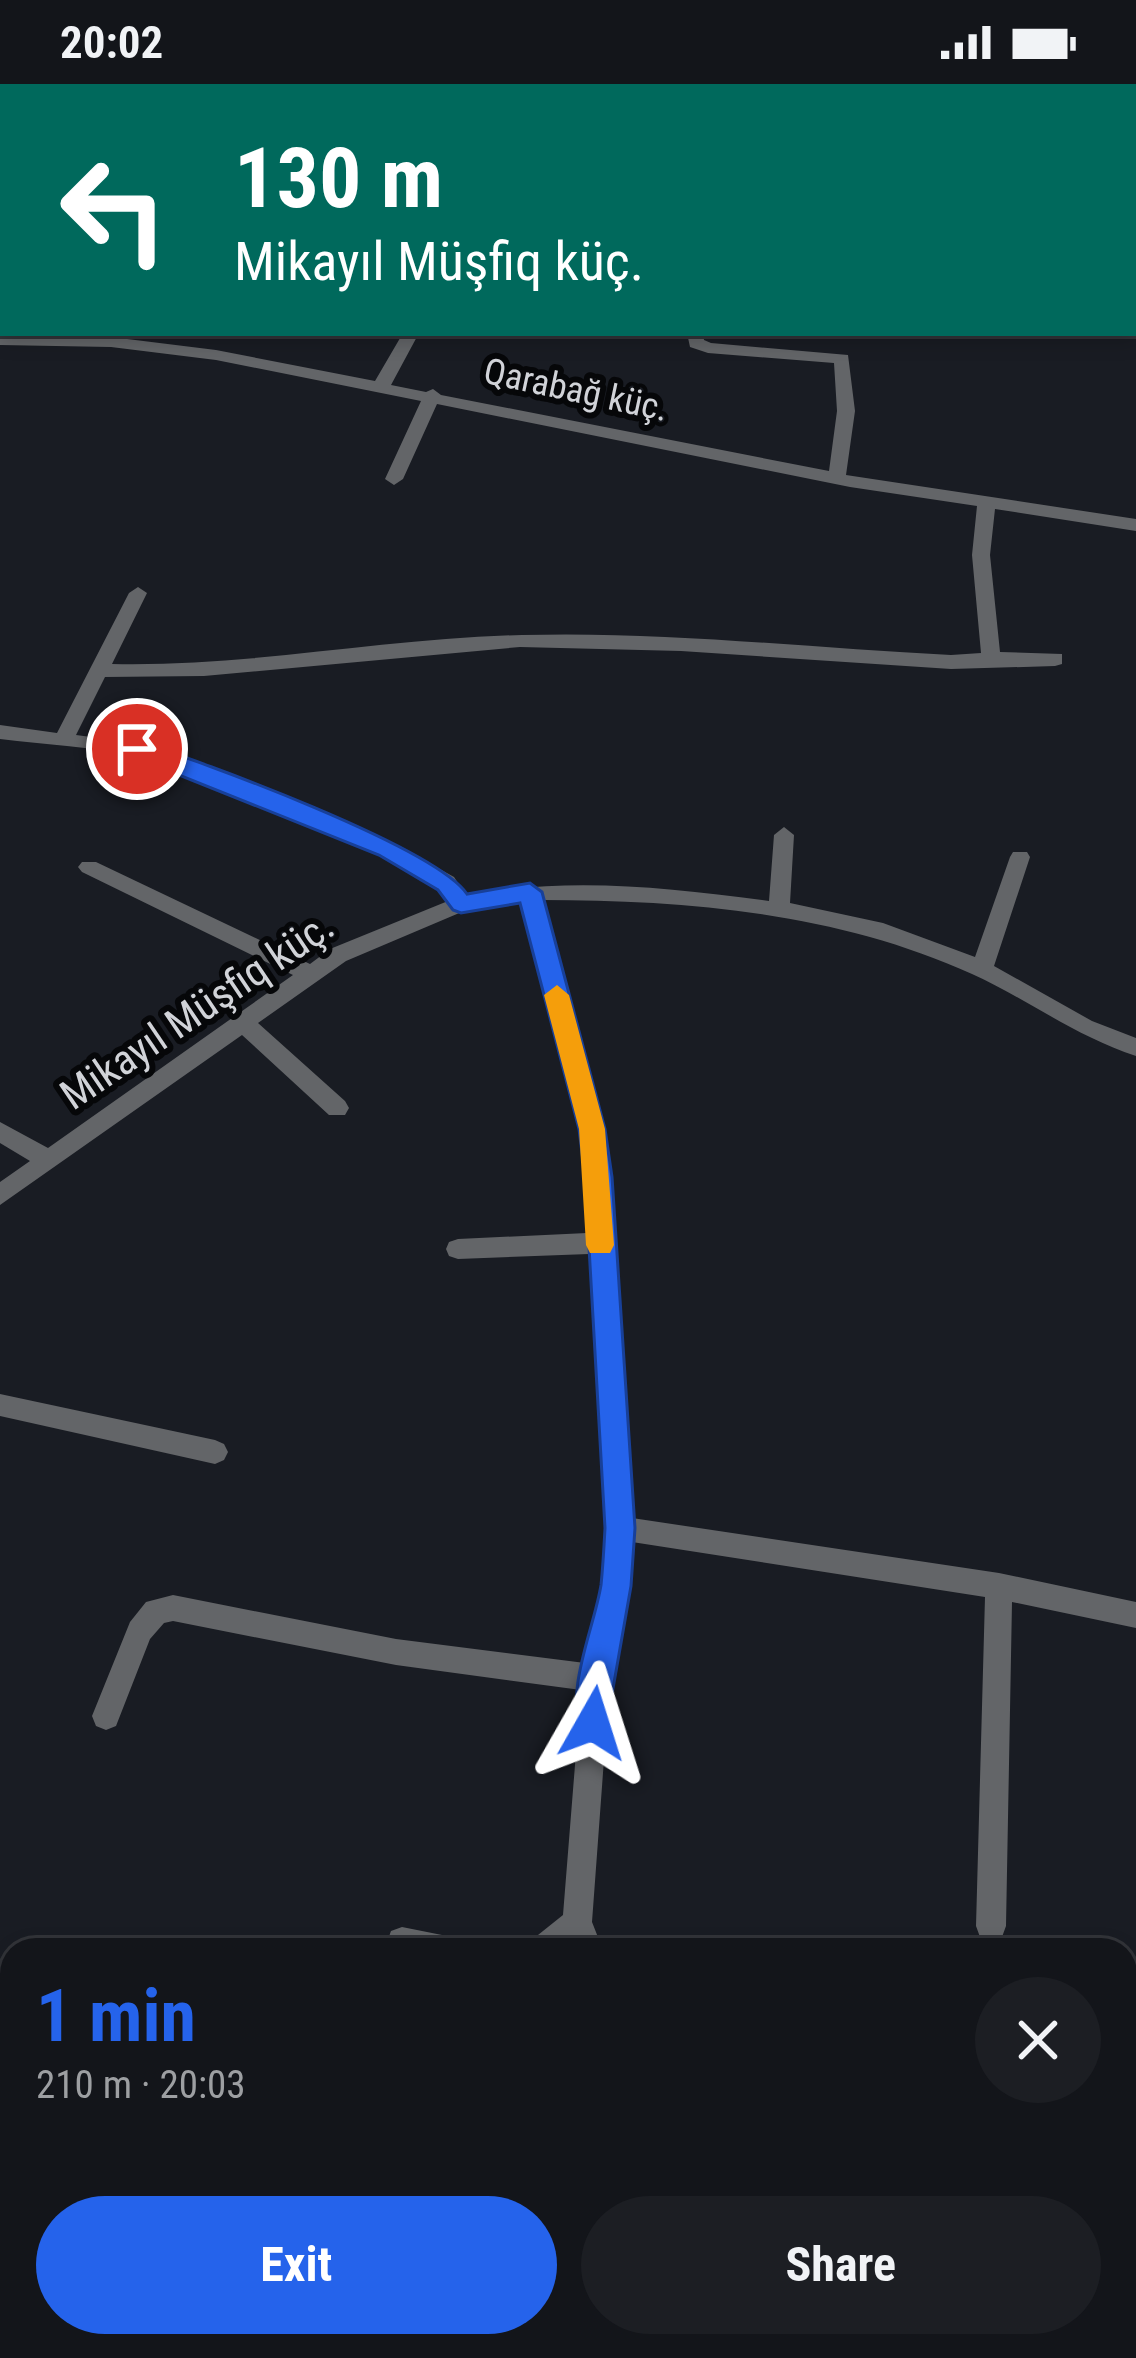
<!DOCTYPE html>
<meta charset="utf-8">
<style>
:root{--surface:#13151a;--page:#1c1e23;--text:#f1f3f6;--muted:#9d9fa2;--line:#323439;--accent:#2563eb}
body{margin:0;font-family:"Roboto Condensed",sans-serif;background:var(--page);color:var(--text);height:100vh;display:flex;flex-direction:column;font-size:45px;white-space:nowrap}
*{box-sizing:border-box;margin:0}
p{font-size:39px;color:var(--muted)}
.icon{flex:none;width:66px;height:66px;fill:none;stroke:currentColor;stroke-width:2;stroke-linecap:round;stroke-linejoin:round}
.map{position:relative;flex:1;overflow:hidden}
.details{position:absolute;left:0px;top:1854px;width:1137px;height:420px;display:flex;flex-direction:column;background:var(--surface);border-radius:36px 36px 0 0;box-shadow:0 6px 18px #0003,0 0 0 3px var(--line)}
.details>*{flex:none}
.banner{position:absolute;left:0px;top:0px;width:1137px;height:252px;box-shadow:0 6px 18px #0003,0 0 0 3px var(--line);background:#00695c;color:#fff;overflow:hidden}
.pin{position:absolute;display:grid;place-items:center;width:102px;height:102px;color:#fff;margin:-51px;border:6px solid #fff;border-radius:50%;box-shadow:0 3px 12px #0007}
.me{position:absolute;width:132px;margin:-66px;rotate:6deg;stroke-linejoin:round;filter:drop-shadow(0 0 9px #0008)}
.turn{display:flex;align-items:center;gap:42px;height:252px;padding:0 36px;font-size:54px}
.turn .icon{width:156px;height:156px;stroke-width:2.5}
.turn b{display:block;font-size:84px;line-height:102px}
.round{display:grid;place-items:center;flex:none;width:126px;height:126px;border-radius:63px;background:var(--page)}
.head{display:flex;align-items:center;justify-content:space-between;height:204px;padding:0 36px}
h1{font-size:72px;font-weight:700;line-height:90px;color:var(--accent)}
.primary-button{display:flex;gap:24px;margin-top:auto;padding:24px 36px}
.primary-button a{flex:1;height:138px;border-radius:72px;background:var(--accent);color:#fff;font-size:48px;font-weight:700;line-height:138px;text-align:center}
.primary-button a+a{background:var(--page);color:var(--text)}
.status{display:flex;justify-content:space-between;align-items:center;height:84px;padding:0 60px;background:var(--surface);direction:ltr}
.status svg{height:33px;fill:currentColor}
.map>svg:first-child{display:block}
.lines{fill:none;stroke-linecap:round;stroke-linejoin:round}
.minor{fill:#636568;fill-rule:evenodd}
.route{fill:#2563eb;stroke:#184099;stroke-width:3}
.slow{fill:#f59e0b}
.labels{text-anchor:middle;dominant-baseline:central;stroke-width:12;stroke-linejoin:round;paint-order:stroke}
.far-street-label{font-size:36px;fill:#d1d3d8;stroke:#060709}
.street-label{font-size:42px;fill:#d1d3d8;stroke:#060709}
</style>
<div class="status"><b>20:02</b><svg viewBox="0 0 49 12"><path d="M0 12V9h3v3zM5 12V6h3v6zM10 12V3h3v9zM15 12V0h3v12zM26 1h20v11H26zM47 4h2v5h-2z"/></svg></div>
<div class="map">
<svg width="1136" height="2274" viewBox="0 0 1136 2274">
<rect width="100%" height="100%" fill="#191c23"/>
<g class="lines">
<g class="minor">
<path d="M11 0H82L84 3H13Z"/>
<path d="M344 0H373L375 3H346Z"/>
<rect x="907" y="0" width="14" height="3"/>
<path d="M403 249H419L391 301 426 308 433 305 441 311 829 387 837 327 834 279 708 269 690 263 687 249H703L704 256 711 259 848 271 855 327 846 391 1136 435V447L995 425 990 471 1000 568 1062 570V580L1055 582 951 585 681 567 520 563 204 592 105 593 76 651 137 659 190 676 395 760 454 793 466 811C571 793 664 803 769 817L774 751 784 743 794 751 790 819 883 839 975 873 1010 773 1013 768H1027L1030 773 994 882 1092 937 1136 954V972C1075 952 1029 916 972 890 838 829 688 816 542 816L604 1045 632 1434 999 1489 1136 1518V1544L1012 1518 1006 1842 1002 1853 991 1857 980 1853 976 1842 985 1513 632 1458 630 1502 610 1594 592 1838 603 1866H573L572 1862 567 1866H529L533 1855 563 1831 581 1606 396 1581 173 1537 164 1539 150 1555 116 1642 106 1646 96 1642 92 1632 130 1538 146 1518 173 1511 396 1555 585 1579 602 1502 607 1444 589 1170 458 1175 449 1172 446 1165 449 1158 458 1155 587 1149 580 1045 521 817 464 827 346 877 258 939 345 1017 349 1024 345 1031H329L242 951 0 1121V1098L30 1077 0 1059V1038L48 1064 293 891 82 788 78 783 82 778H96L310 880 330 865 448 817C423 779 190 687 138 674 94 662 45 661 0 655V641L57 649 129 509 138 503 147 509 112 580C250 583 385 554 522 551 665 547 808 564 951 571L981 569 972 471 977 422 850 403 437 320 403 395 394 401 385 395 421 317 216 276 111 263 0 261V251L111 253 216 266 375 297Z"/>
<path d="M0 1310 215 1356 224 1360 228 1368 224 1376 215 1380 0 1332Z"/>
<path d="M402 1843 462 1855 466 1866H390L387 1858 391 1847Z"/>
<path d="M12 2055V2087L0 2089V2057Z"/>
</g>
</g>
<path class="route" d="M137 657C201 677 435 763 467 810L530 799 542 808 605 1045 612 1093 635 1444 631 1502 605 1650 593 1655 582 1650C564 1607 594 1545 601 1501 603 1482 604 1463 605 1444L585 1093 579 1045 520 819 461 829 453 826 438 806 379 771 129 671V660Z"/>
<path class="slow" d="M557 901 569 911 605 1045 614 1161 610 1169H590L586 1161 579 1045 544 911Z"/>
<g class="labels">
<g class="far-street-label">
<text transform="translate(576 306) rotate(12)">Qarabağ küç.</text>
</g>
<g class="street-label">
<text transform="translate(197 926) rotate(-34)">Mikayıl Müşfiq küç.</text>
</g>
</g>
</svg>
<div class="pin" style="left:137px;top:665px;background:#d93025"><svg class="icon" aria-label="arrive" viewBox="0 0 24 24"><path d="M6 21V4h12l-3 4 3 4H6"/></svg></div>
<svg class="me" style="left:593px;top:1639px" viewBox="-20 -20 40 40"><path d="M0-17L14 15 0 8-14 15z" fill="#2563eb" stroke="#fff" stroke-width="4"/></svg>
<div class="banner">
<div class="turn"><svg class="icon" aria-label="left" viewBox="0 0 24 24"><path d="M17 20v-9H6M10 6l-5 5 5 5"/></svg><div><b>130 m</b>Mikayıl Müşfiq küç.</div></div>
</div>
<section class="details">
<div class="head"><div><h1>1 min</h1><p>210 m · 20:03</p></div><a class="round"><svg class="icon" aria-label="close" viewBox="0 0 24 24"><path d="M6 6l12 12M18 6L6 18"/></svg></a></div>
<div class="primary-button"><a>Exit</a><a>Share</a></div>
</section>
</div>
